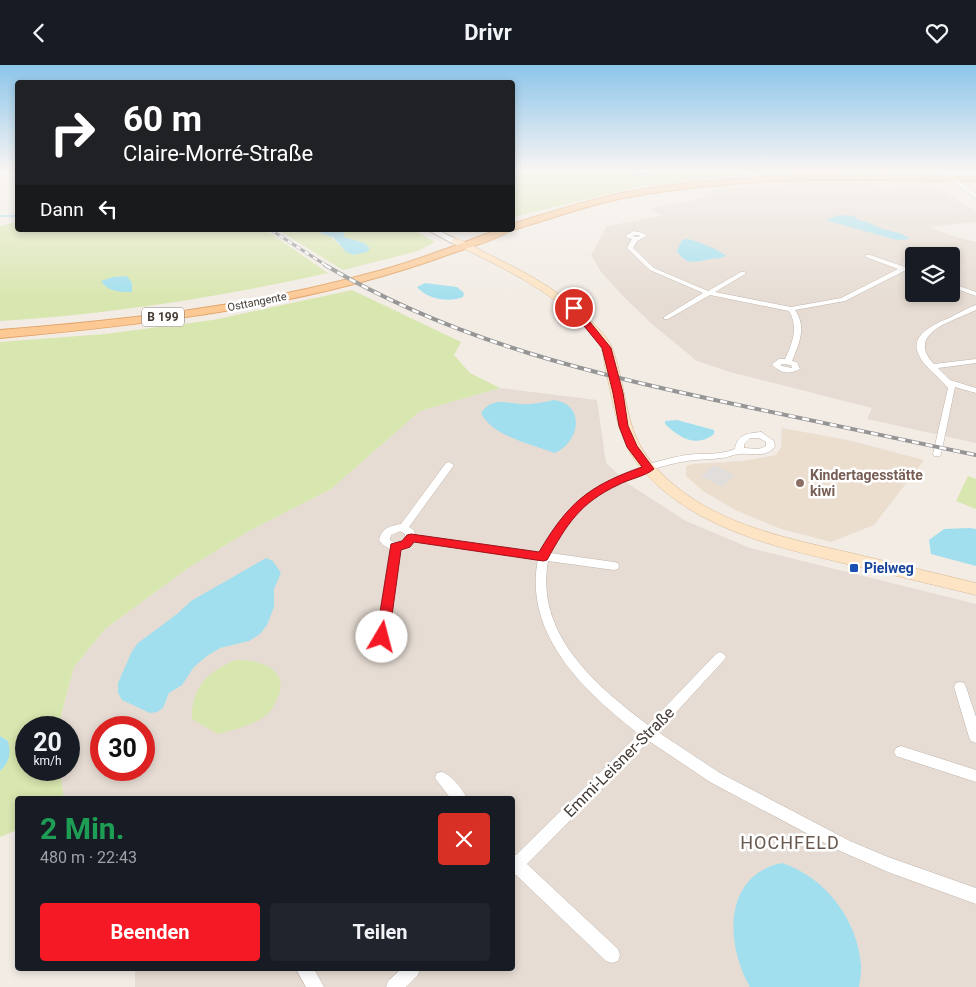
<!DOCTYPE html>
<html lang="de">
<meta charset="utf-8">
<style>
:root{--surface:#171b24;--page:#20242c;--text:#f1f3f6;--muted:#9ea1a6;--accent:#f51925}
body{margin:0;font-family:Roboto,sans-serif;background:var(--page);color:var(--text);height:100vh;display:flex;flex-direction:column;font-size:19px;white-space:nowrap}
*{box-sizing:border-box;margin:0}
p{font-size:16px;color:var(--muted)}
.icon{flex:none;width:28px;height:28px;fill:none;stroke:currentColor;stroke-width:2;stroke-linecap:round;stroke-linejoin:round}
.map{position:relative;flex:1;overflow:hidden}
.side{position:absolute;left:15px;top:731px;width:500px;height:175px;display:flex;flex-direction:column;background:var(--surface);border-radius:5px;box-shadow:0 2px 8px #0003}
.side>*{flex:none}
.top-card{position:absolute;left:15px;top:15px;width:500px;height:152px;border-radius:5px;box-shadow:0 2px 8px #0003;background:#202124;color:#fff;overflow:hidden}
.tools{position:absolute;left:905px;top:182px;display:grid;gap:10px}
.tools a{display:grid;place-items:center;width:55px;height:55px;border-radius:5px;background:var(--surface);box-shadow:0 2px 8px #0003;font-size:25px}
.speed{position:absolute;left:15px;top:651px;display:flex;gap:10px;font-size:25px;font-weight:700;text-align:center}
.speed>*{display:grid;place-content:center;width:65px;height:65px;border-radius:50%;background:var(--surface);box-shadow:0 2px 8px #0003;line-height:1}
.speed small{font-size:12px;font-weight:400}
.speed .limit{border:8px solid #d22;background:#fff;color:#111}
.pin{position:absolute;display:grid;place-items:center;width:42px;height:42px;color:#fff;margin:-21px;border:2px solid #fff;border-radius:50%;box-shadow:0 1px 5px #0007}
.me{position:absolute;width:55px;margin:-28px;rotate:8deg;stroke-linejoin:round;filter:drop-shadow(0 0 4px #0008)}
.turn{display:flex;align-items:center;gap:18px;height:105px;padding:0 25px;font-size:22px}
.turn .icon{width:65px;height:65px;stroke-width:2.5}
.turn b{display:block;font-size:35px;line-height:42px}
.then{display:flex;align-items:center;height:48px;padding:0 25px;background:#0003;gap:10px;font-size:19px}
.round{display:grid;place-items:center;flex:none;width:52px;height:52px;border-radius:5px;background:var(--page)}
.summary{display:flex;align-items:center;justify-content:space-between;height:85px;padding:0 25px}
h1{font-size:30px;font-weight:700;line-height:38px;color:#1e9e55}
.primary-button{display:flex;gap:10px;margin-top:auto;padding:10px 25px}
.primary-button a{flex:1;height:58px;border-radius:5px;background:var(--accent);color:#fff;font-size:20px;font-weight:700;line-height:58px;text-align:center}
.primary-button a+a{background:var(--page);color:var(--text)}
header{display:flex;justify-content:space-between;align-items:center;height:65px;padding:0 25px;background:var(--surface);font-size:22px;font-weight:700}
.map>svg:first-child{display:block}
.residential{fill:#e6dcd3;fill-rule:evenodd}
.education{fill:#ebdecf}
.green{fill:#d8e6af}
.parking{fill:#e0ddda}
.water{fill:#a2dfee}
.lines{fill:none;stroke-linecap:round;stroke-linejoin:round}
.stream{stroke:#a2dfee;stroke-width:2}
.minor-casing{stroke:#c0b4ab;stroke-width:1}
.tertiary-casing{stroke:#c0b4ab;stroke-width:2}
.secondary-casing{stroke:#d5b898;stroke-width:1}
.primary-casing{stroke:#e1a265;stroke-width:2}
.minor{fill:#fff;fill-rule:evenodd}
.tertiary{fill:#fff;fill-rule:evenodd}
.secondary{fill:#fde4c4;fill-rule:evenodd}
.primary{fill:#fcc995;fill-rule:evenodd}
.rail-far1-casing{stroke:#959595;stroke-width:3}
.rail-casing{stroke:#959595;stroke-width:4}
.rail-far1{stroke:#fff;stroke-width:2;stroke-dasharray:5;stroke-linecap:butt}
.rail{stroke:#fff;stroke-width:2.5;stroke-dasharray:7;stroke-linecap:butt}
.wall{fill:#b9aca3}
.shaded-wall{fill:#968c85}
.route{fill:#f51925;stroke:#9f1018}
.education-dot{fill:#8d6e63;stroke:#fff;stroke-width:2}
.transit-dot{fill:#1a4fb4;stroke:#fff;stroke-width:2}
.labels{text-anchor:middle;dominant-baseline:central;stroke-width:5;stroke-linejoin:round;paint-order:stroke}
.far-street-label{font-size:11px;fill:#453b35;stroke:#fff}
.shield{fill:#fff;stroke:#7d7672;stroke-width:1}
.shield-label{font-size:12px;font-weight:bold;fill:#453b35}
.education-label{font-size:14px;font-weight:bold;fill:#785e54;stroke:#fff;text-anchor:start}
.transit-label{font-size:14px;font-weight:bold;fill:#164399;stroke:#fff;text-anchor:start}
.near-street-label{font-size:16px;fill:#453b35;stroke:#fff}
.near-neighbourhood-label{font-size:18px;letter-spacing:1px;fill:#67574c;stroke:#fff}
</style>
<header><svg class="icon" aria-label="back" viewBox="0 0 24 24"><path d="M15 5l-7 7 7 7"/></svg>Drivr<svg class="icon" aria-label="heart" viewBox="0 0 24 24"><path d="M12 20l-8-8c-3-5 5-10 8-4 3-6 11-1 8 4z"/></svg></header>
<div class="map">
<svg width="976" height="922" viewBox="0 0 976 922">
<rect width="100%" height="100%" fill="#f2ece5"/>
<g class="residential">
<path d="M806 118H873L885 126 906 122 938 124 976 146V157L929 162 956 172 976 177V378L867 354 872 343 730 307 697 296 652 259 622 230 601 207 591 190 607 161 662 151 650 143 700 134 718 124ZM914 191H951V229H914Z"/>
<path d="M500 323 597 335 606 398 630 420 686 456 750 483 976 539V922H135V904H512V734H64L60 705H69V662H58L74 602 105 564 188 503 247 467 331 424 420 346ZM101 662H144V705H101Z"/>
</g>
<path class="education" d="M782 363 848 375 924 395 874 460 831 477 781 464 737 446 703 426 686 411V401L692 399 743 396 776 390 781 382Z"/>
<g class="green">
<path d="M513 107H626L634 111 657 109 656 107H800L750 109 641 121 513 152Z"/>
<path d="M17 157 18 165H266L328 208C220 232 111 249 0 256V161Z"/>
<path d="M278 165C299 165 325 162 339 180L351 174 344 172 343 165H413L435 177 418 186 343 205Z"/>
<path d="M352 225 461 277 454 290 470 308 500 323 420 346 331 424 247 467 188 503 105 564 74 602 58 662H26V705H60L64 734H18L17 765 0 772V706L3 703 8 676 0 671V277L105 269 213 255Z"/>
<path d="M968 411 976 414V444L956 436Z"/>
<path d="M236 595C260 594 293 606 276 636 273 642 270 648 265 651 252 661 233 665 218 669L192 654C191 623 208 606 236 595Z"/>
</g>
<g class="parking">
<path d="M905 123 929 124 935 127 919 128 927 134 899 136 891 131H894L892 129 901 126 898 125Z"/>
<path d="M714 400 735 410 722 422 701 411Z"/>
</g>
<g class="water">
<path d="M839 150 854 151 858 155 867 157 883 164 902 169 910 174 897 175 825 155Z"/>
<path d="M312 165H343L344 172 364 178 370 183 367 187 354 190 346 187 334 173Z"/>
<path d="M687 174C696 175 722 186 726 191 721 194 716 193 710 194 695 197 686 201 677 186L682 175Z"/>
<path d="M127 211 132 218V227C120 227 108 227 101 216L113 212Z"/>
<path d="M425 218 457 222 464 228 463 232C449 238 427 234 417 222Z"/>
<path d="M554 335C588 340 578 380 554 388 532 379 493 372 481 348 492 332 505 338 521 339 532 340 543 337 554 335Z"/>
<path d="M677 355 714 365V369C697 383 679 373 665 359V356Z"/>
<path d="M970 463 976 464V501L931 489 929 475 944 464Z"/>
<path d="M266 493 273 496 281 508 274 524V542L267 560 260 569 249 576 220 583 207 591 194 602 182 620 169 628 163 643 157 647 150 648 122 635 118 628V618L132 586 138 578 177 549 191 536Z"/>
<path d="M0 671 8 676C11 688 10 697 0 706Z"/>
<path d="M782 798C825 812 857 854 861 899 862 906 860 915 859 922H750C725 879 723 810 782 798Z"/>
</g>
<g class="lines">
<path class="stream" d="M0 151H18"/>
<defs>
<g id="minor">
<path d="M942 107H947L976 129V134Z"/>
<path d="M634 166 643 168 647 171 637 176 633 183 654 203 708 226 741 207H745V209L715 227 791 242 841 233 898 204 866 192V190H870L914 205V209L904 206 845 236 795 245C807 262 799 279 792 296L797 297 800 304C790 310 779 308 772 299L779 294H785C792 279 799 262 789 246L710 230 668 254H664V252L703 228 650 205 627 183 632 174 627 173 626 170ZM635 170H639L640 171 637 172 632 171ZM783 299 791 300 792 303 782 301 780 300Z"/>
<path d="M951 218 976 227V231L951 222Z"/>
<path d="M976 240V245C953 256 905 268 934 299L976 294V298L938 303 950 315 976 323V328L955 322 941 389 940 391H934L933 389 948 323C939 311 923 302 918 288 910 268 938 258 951 252 959 248 967 243 976 240Z"/>
<path d="M761 367 774 376 775 382C765 393 753 388 740 389 733 389 728 393 721 393 710 395 698 394 687 396 633 405 571 434 550 488L614 497 618 498 619 501 618 504 614 505 548 496C535 569 595 620 648 660L716 589 720 587 724 589 726 592 724 595 658 667 720 708 850 776 888 792 976 823V839L888 807 840 786 710 717 649 676 527 799 618 884 620 890 618 896 612 898 606 896 516 810 512 811V789L516 790 639 669C585 627 523 570 538 494L414 477 410 482 400 485 388 572 386 575 382 577 378 575 376 572 390 484 383 480 379 475C382 463 389 461 401 459L446 398 449 397 454 400 409 462 414 465 415 470 540 487C567 429 625 401 686 390 699 388 712 390 724 387 728 387 731 385 735 384 737 369 749 368 761 367ZM750 373H759L766 377V381L759 384 744 383V379ZM400 466 405 469 404 475 396 478 390 475 391 470Z"/>
<path d="M960 617 964 618 966 622 976 652V678L971 676 969 672 954 622 956 618Z"/>
<path d="M901 681 976 705V717L896 691 894 687 896 683Z"/>
<path d="M442 707C451 710 463 724 467 734H451L435 713 437 708Z"/>
<path d="M296 904H314L324 922H306Z"/>
<path d="M401 904H420L418 910 406 922H386L388 916Z"/>
</g>
<path id="tertiary" d="M428 165H438L459 176 452 178Z"/>
<path id="secondary" d="M455 173C466 176 476 183 486 188 525 207 562 226 593 258 600 265 609 274 613 285 632 341 621 375 673 419 722 461 790 474 851 488 893 498 934 508 976 518V530C934 520 893 510 851 500 777 482 697 465 644 407 617 378 614 338 605 302 604 296 604 289 601 283 598 274 589 266 583 260 546 222 499 201 452 178L451 176Z"/>
<g id="primary">
<path d="M799 110 976 112V116C860 114 744 111 629 132 589 139 552 154 512 165V159C550 147 588 135 627 127 684 116 742 113 799 110Z"/>
<path d="M497 165H510C500 174 464 184 450 189 306 242 152 259 0 273V265C123 255 248 242 367 209 411 198 454 181 497 165Z"/>
</g>
</defs>
<use href="#minor" class="minor-casing"/>
<use href="#tertiary" class="tertiary-casing"/>
<use href="#secondary" class="secondary-casing"/>
<use href="#primary" class="primary-casing"/>
<use href="#minor" class="minor"/>
<use href="#tertiary" class="tertiary"/>
<use href="#secondary" class="secondary"/>
<use href="#primary" class="primary"/>
<defs>
<path id="rail-far1" d="M271 165 327 201"/>
<path id="rail" d="M325 200C457 278 594 309 743 341 820 357 898 374 976 390"/>
</defs>
<use href="#rail-far1" class="rail-far1-casing"/>
<use href="#rail" class="rail-casing"/>
<use href="#rail-far1" class="rail-far1"/>
<use href="#rail" class="rail"/>
</g>
<path class="wall" d="M626 107H655L654 108 634 111Z"/>
<path class="shaded-wall" d="M643 107H655L654 108 634 111 635 108Z"/>
<linearGradient id="sky" x2="0" y2="1"><stop stop-color="#8cc5ea"/><stop offset="0.45" stop-color="#f9f6f3"/><stop offset="1" stop-color="#f9f6f3" stop-opacity="0"/></linearGradient>
<rect width="976" height="236" fill="url(#sky)"/>
<path class="route" d="M571 241H577L611 283 623 328 628 361 637 381 654 404C646 411 629 414 618 420 580 438 567 459 547 495L543 496 414 477 410 482 401 485 389 572 387 576 382 578 377 576 376 572 391 479 402 476 407 470 411 469 539 487C568 438 588 421 642 402L627 382 619 361 613 328 602 283 571 245Z"/>
<circle class="education-dot" cx="800" cy="418" r="5"/>
<rect class="transit-dot" x="849" y="498" width="10" height="10" rx="2.5"/>
<g class="labels">
<g class="far-street-label">
<text transform="translate(257 237) rotate(-11)">Osttangente</text>
</g>
<rect class="shield" x="142" y="242.5" width="42" height="19" rx="4"/>
<g class="shield-label">
<text x="163" y="252">B 199</text>
</g>
<g class="education-label">
<text x="810" y="410">Kindertagesstätte<tspan x="810" dy="16">kiwi</tspan></text>
</g>
<g class="transit-label">
<text x="864" y="503">Pielweg</text>
</g>
<g class="near-street-label">
<text transform="translate(619 697) rotate(-45)">Emmi-Leisner-Straße</text>
</g>
<g class="near-neighbourhood-label">
<text x="790" y="777">HOCHFELD</text>
</g>
</g>
</svg>
<div class="tools">
<a><svg class="icon" aria-label="layers" viewBox="0 0 24 24"><path d="M12 4l9 5-9 5-9-5zM3 14l9 5 9-5"/></svg></a>
</div>
<div class="speed"><div>20<small>km/h</small></div><div class="limit">30</div></div>
<div class="pin" style="left:574px;top:243px;background:#d93025"><svg class="icon" aria-label="arrive" viewBox="0 0 24 24"><path d="M6 21V4h12l-3 4 3 4H6"/></svg></div>
<svg class="me" style="left:382px;top:572px" viewBox="-20 -20 40 40"><circle r="19" fill="#fff"/><path d="M0-13L10 11 0 6-10 11z" fill="#f51925"/></svg>
<div class="top-card">
<div class="turn"><svg class="icon" aria-label="right" viewBox="0 0 24 24"><path d="M7 20v-9h11M14 6l5 5-5 5"/></svg><div><b>60 m</b>Claire-Morré-Straße</div></div>
<div class="then">Dann<svg class="icon" aria-label="left" viewBox="0 0 24 24"><path d="M17 20v-9H6M10 6l-5 5 5 5"/></svg></div>
</div>
<section class="side">
<div class="summary"><div><h1>2 Min.</h1><p>480 m · 22:43</p></div><a class="round" style="background:#d93025;color:#fff"><svg class="icon" aria-label="close" viewBox="0 0 24 24"><path d="M6 6l12 12M18 6L6 18"/></svg></a></div>
<div class="primary-button"><a>Beenden</a><a>Teilen</a></div>
</section>
</div>
